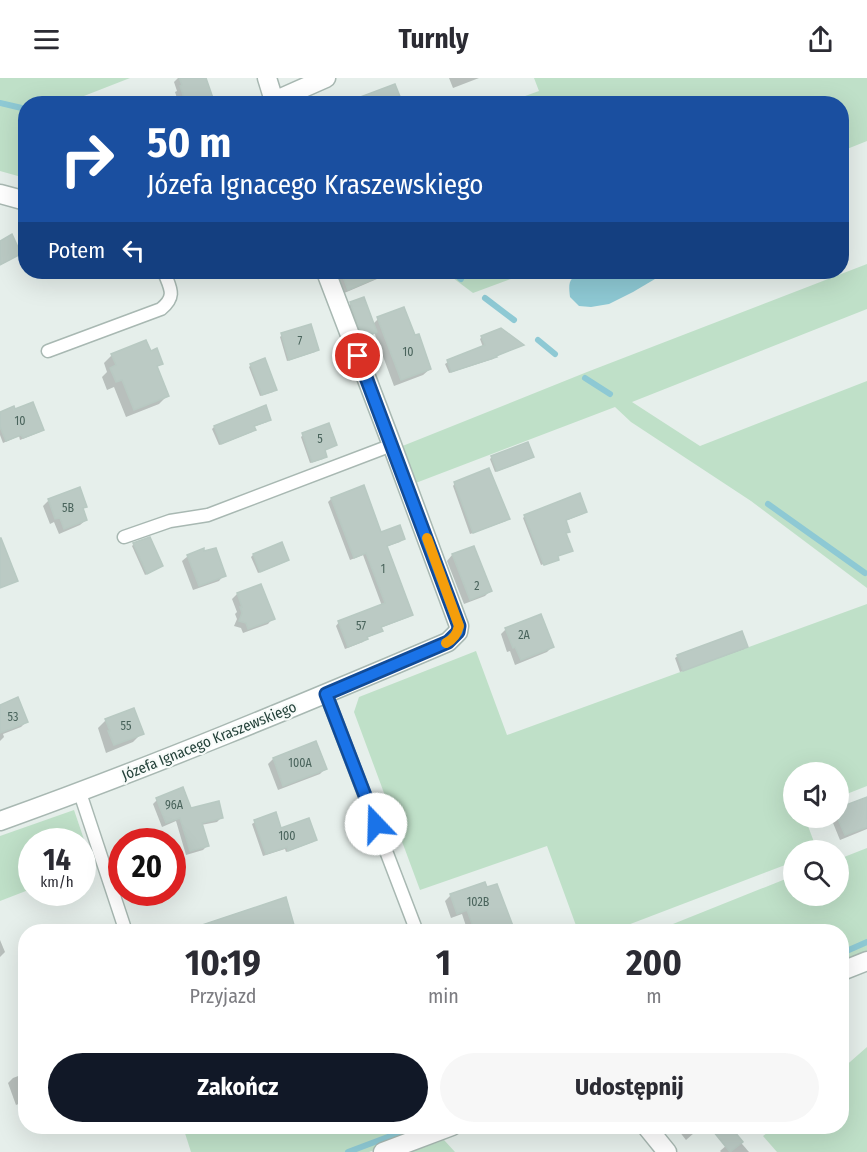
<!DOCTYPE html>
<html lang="pl">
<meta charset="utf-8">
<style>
:root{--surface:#fff;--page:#f7f7f7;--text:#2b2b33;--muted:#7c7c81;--accent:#111827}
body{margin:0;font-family:"Fira Sans Condensed",sans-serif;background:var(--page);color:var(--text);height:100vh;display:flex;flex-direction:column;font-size:22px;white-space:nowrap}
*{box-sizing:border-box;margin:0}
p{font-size:20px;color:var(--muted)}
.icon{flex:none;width:33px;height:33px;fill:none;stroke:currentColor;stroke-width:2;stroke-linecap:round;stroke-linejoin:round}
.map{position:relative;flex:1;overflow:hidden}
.drawer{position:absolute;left:18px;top:846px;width:831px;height:210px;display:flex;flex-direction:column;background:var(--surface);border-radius:24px;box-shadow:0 6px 24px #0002}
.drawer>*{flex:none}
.guide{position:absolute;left:18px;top:18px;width:831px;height:183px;border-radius:24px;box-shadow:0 6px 24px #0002;background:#1a4fa0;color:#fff;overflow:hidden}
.buttons{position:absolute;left:783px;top:684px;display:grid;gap:12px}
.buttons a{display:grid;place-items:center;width:66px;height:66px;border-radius:50%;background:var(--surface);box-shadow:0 6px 24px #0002;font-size:30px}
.speed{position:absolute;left:18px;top:750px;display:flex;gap:12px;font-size:30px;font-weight:700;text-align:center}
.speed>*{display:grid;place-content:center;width:78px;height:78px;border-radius:50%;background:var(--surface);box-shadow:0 6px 24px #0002;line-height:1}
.speed small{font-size:15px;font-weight:400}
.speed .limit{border:9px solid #d22;background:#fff;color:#111}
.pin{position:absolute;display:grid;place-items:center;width:51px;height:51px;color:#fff;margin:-26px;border:3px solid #fff;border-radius:50%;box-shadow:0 2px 6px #0007}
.me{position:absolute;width:66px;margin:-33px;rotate:339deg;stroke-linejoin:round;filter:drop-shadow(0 0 4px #0008)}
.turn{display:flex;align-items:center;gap:21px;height:126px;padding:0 30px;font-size:27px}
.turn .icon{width:78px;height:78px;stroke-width:2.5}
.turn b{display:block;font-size:42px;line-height:51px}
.then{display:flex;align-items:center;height:57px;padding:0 30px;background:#0003;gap:12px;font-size:22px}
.eta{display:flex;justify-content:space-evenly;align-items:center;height:102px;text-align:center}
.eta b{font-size:36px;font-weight:700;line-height:42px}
.primary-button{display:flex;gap:12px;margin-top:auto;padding:12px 30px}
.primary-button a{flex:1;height:69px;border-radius:36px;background:var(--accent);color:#fff;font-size:24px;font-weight:700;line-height:69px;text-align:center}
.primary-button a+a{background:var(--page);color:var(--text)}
header{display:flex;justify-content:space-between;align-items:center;height:78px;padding:0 30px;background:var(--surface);font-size:27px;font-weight:700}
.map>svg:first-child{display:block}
.green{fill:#bfe0c8}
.water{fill:#8ec9d4}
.shadow{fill:#0003}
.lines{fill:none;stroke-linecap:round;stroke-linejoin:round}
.stream{stroke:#8ec9d4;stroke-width:6}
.building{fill:#bbcac4;stroke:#b8c9c2;stroke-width:1.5}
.lane-casing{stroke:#a8b8b2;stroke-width:15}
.street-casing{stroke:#a8b8b2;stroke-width:21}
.lane{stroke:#fff;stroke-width:12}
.street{stroke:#fff;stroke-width:18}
.route-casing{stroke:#114b97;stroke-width:15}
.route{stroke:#1a73e8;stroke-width:10}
.slow{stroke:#f59e0b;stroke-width:10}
.labels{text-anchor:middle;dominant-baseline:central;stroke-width:4.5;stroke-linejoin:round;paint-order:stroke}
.number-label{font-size:12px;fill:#4a645c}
.street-label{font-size:15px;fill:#24423a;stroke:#f7fbf9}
</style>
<header><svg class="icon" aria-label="menu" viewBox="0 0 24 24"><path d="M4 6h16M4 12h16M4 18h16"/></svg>Turnly<svg class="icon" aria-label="share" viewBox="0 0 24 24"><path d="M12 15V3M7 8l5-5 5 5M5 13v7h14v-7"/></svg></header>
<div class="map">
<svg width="867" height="1074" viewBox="0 0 867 1074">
<rect width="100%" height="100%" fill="#e6efeb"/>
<g class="green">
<path d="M0 0H130L66 25 26 26 25 100 0 93Z"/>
<path d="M534 0H867V63L842 73V26L506 25 539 13Z"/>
<path d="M867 186V231L632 324 700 368 867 303V510L751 423 631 344 615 329 413 406 400 369 587 294Z"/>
<path d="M445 194H530L473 215Z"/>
<path d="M867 526V708L839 719 838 694H794V740H805L817 772H794L793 784 612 853H578L547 768 420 812 354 634 359 619 476 573 507 657Z"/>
<path d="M74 732 93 788 83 792 82 764H32L31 811 0 823V758Z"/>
<path d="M867 770V875L842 886V854H653L793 798 794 818H838L839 781Z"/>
<path d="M867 969V1074H777L763 1058 775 1049 842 1048V991Z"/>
<path d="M183 1049H441L369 1074H191Z"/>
<path d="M444 1062 455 1074H410Z"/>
</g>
<path class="water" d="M584 194H658L655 201 633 214 609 226 591 229 579 228 570 219C568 203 569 200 584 194Z"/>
<g class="shadow">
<path d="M178 0H202L214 26H179L175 14 177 13 174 4Z"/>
<path d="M449 0H479L453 10Z"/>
<path d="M51 194H65L54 199Z"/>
<path d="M350 194H389L384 198 342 216 337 202 343 197Z"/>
<path d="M363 221 373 246 378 241 430 291 423 297 394 308 374 254 360 260 348 228 351 226Z"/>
<path d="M282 257 317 272 315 274 287 283 280 259Z"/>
<path d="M482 259 521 267 495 279 493 281 449 295 445 286 448 284 483 269 480 261Z"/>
<path d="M150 275 162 285 156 290 167 318 159 326 126 339 114 309 107 312 102 299 107 294 104 285 112 277Z"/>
<path d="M251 287 275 311 273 314 260 318 249 289Z"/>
<path d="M0 338 43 351 40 354 20 362 19 358 3 365 0 357Z"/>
<path d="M270 341 267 344 253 349 254 352 252 354 219 367 212 351 214 349Z"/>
<path d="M303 357 335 367 324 372 326 378 323 381 310 385 301 359Z"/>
<path d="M492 379H532L530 381 495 394 490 381Z"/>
<path d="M455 405 508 441 506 443 470 456 453 408Z"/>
<path d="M363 409 381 456 403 460 400 464 385 469 412 536 409 539 380 550 381 552 378 555 366 560 363 564 345 571 336 548 339 544 382 528 363 477 350 482 328 424 331 421Z"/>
<path d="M49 422 85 429 82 432 86 442 80 447 59 456 54 444 50 446 43 428Z"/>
<path d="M585 434 583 436 565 443 569 453 565 456 571 472 569 474 556 479 557 481 541 487 523 440 525 438Z"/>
<path d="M134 466 162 488 145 497 132 468Z"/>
<path d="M473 470 490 513 485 518 464 526 447 483 452 477Z"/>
<path d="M253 477 288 482 285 484 258 495 251 479Z"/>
<path d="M188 478 224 497 219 503 193 512 182 483Z"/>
<path d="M260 507 273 540 268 546 243 555 241 550 234 548 237 541 235 536 237 534 232 521 237 516Z"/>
<path d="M506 551 552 569 547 574 515 587 510 573 507 574 501 556Z"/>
<path d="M746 569 744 571 680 594 675 580 678 578Z"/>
<path d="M0 629 26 644 21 649 3 656 4 659 0 663Z"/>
<path d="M106 642 142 655 133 664 106 675 98 650Z"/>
<path d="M273 681 325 691 320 696 278 712 268 686Z"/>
<path d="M867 721V751L840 762 831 740H838Z"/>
<path d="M157 722 221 740 217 744 201 747 207 768 203 772 186 777 176 743 162 749 153 726Z"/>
<path d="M275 736 280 752 315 761 313 764 286 774 285 771 263 778 252 746 255 744Z"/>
<path d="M484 806 511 847 505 853 468 854 462 836 451 840 445 823 450 818Z"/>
<path d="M139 814H168L164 819 141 824Z"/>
<path d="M0 862 5 874 0 879Z"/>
<path d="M842 957 848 965 842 971Z"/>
<path d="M26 995V1023L16 1027 8 1005 13 1000Z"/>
<path d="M675 1048H702L686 1062Z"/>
<path d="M736 1059 749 1074H721L720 1073Z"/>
</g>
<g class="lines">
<g class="stream">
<path d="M0 25 26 31"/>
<path d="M453 194 461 201"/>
<path d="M485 220 514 242"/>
<path d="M538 262 555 276"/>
<path d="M585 300 610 316"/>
<path d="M768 426 865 495"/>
<path d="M842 875 867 864"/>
<path d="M348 1074 417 1048"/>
</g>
</g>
<g class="building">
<path d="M179 0H206L215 26H186L180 8 182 7Z"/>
<path d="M395 6 403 26H347V24Z"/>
<path d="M12 156 21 176 0 187V163Z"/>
<path d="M341 194H390L348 212Z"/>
<path d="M364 219 377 254 363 260 350 224Z"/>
<path d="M404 229 415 257 419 256 431 291 401 302 377 239Z"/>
<path d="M311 246 319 272 289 282 281 255Z"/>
<path d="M501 250 524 267 496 278 497 279 451 294 447 282 485 267 481 258Z"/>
<path d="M146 262 151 273 157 270 163 286 157 288 169 318 134 332 122 302 116 304 110 290 116 287 111 276Z"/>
<path d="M265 280 277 312 262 317 250 286Z"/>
<path d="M33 324 44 352 23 360 21 357 6 363 0 349V334L14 328 15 331Z"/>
<path d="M266 327 271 342 254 348 256 352 221 366 214 348Z"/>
<path d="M329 345 337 367 325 372 327 379 312 384 302 355Z"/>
<path d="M528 364 534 379 497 393 491 378Z"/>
<path d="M489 390 510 441 473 455 454 404Z"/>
<path d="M364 407 381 454 400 447 405 461 387 468 413 537 381 549 383 553 367 559 368 561 348 569 338 543 385 525 366 475 354 480 331 420Z"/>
<path d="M80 409 87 429 83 430 87 442 64 451 60 440 55 441 48 421Z"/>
<path d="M580 415 587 434 566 442 570 454 566 455 573 473 558 478 559 482 544 487 524 437Z"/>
<path d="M150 459 163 488 147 496 133 465Z"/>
<path d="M0 460H1L18 503 0 510Z"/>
<path d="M282 464 289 482 260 494 253 476Z"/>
<path d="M474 468 492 513 470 522 452 476Z"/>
<path d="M204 470V473L216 470 226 498 199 508 187 477Z"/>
<path d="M261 506 275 541 248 551 246 545 239 543 242 535 240 529H242L237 515Z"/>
<path d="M541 536 554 569 521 582 515 569 513 570 505 550Z"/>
<path d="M742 553 748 569 683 593 677 577Z"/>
<path d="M18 619 28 644 0 655V627Z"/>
<path d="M134 630 144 656 114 667 108 653H110L105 641Z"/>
<path d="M316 663 327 691 283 708 273 680Z"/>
<path d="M183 709 191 730 219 723 223 740 202 745 209 768 190 773 180 740 166 745 156 720Z"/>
<path d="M867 719V749L845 757 838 741V730Z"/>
<path d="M276 734 281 750 309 740 317 762 288 773 287 769 266 776 254 742Z"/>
<path d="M485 804 487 809 497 806 513 848 496 854 494 848 480 854H475L467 832 457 836 450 816Z"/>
<path d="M286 819 296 854H190V851Z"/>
<path d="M709 1048H730L743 1064 730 1074Z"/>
</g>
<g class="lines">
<defs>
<g id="lane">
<path d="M48 273 161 231C177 218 170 210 164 194"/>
<path d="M124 459 170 443 208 437 392 367"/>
<path d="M326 616 417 854"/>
<path d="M80 715 126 854"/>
</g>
<g id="street">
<path d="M267 0 275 26"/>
<path d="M274 23 326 0"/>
<path d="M0 116 26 123"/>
<path d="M0 743C151 689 300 627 448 564L458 554 459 548 392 367 326 194"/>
<path d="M842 893 867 883"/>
<path d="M646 1048 667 1074"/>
<path d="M383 1074 452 1048"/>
</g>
</defs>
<use href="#lane" class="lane-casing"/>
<use href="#street" class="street-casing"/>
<use href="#lane" class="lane"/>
<use href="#street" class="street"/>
</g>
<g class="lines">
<defs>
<path id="route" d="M358 278 459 548 458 554 448 564 326 616 376 746"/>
</defs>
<use href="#route" class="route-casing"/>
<use href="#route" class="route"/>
<path class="slow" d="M427 460 459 548C457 556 454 561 446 565"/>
</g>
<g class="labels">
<g class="number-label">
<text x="300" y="263">7</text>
<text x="408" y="274">10</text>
<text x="20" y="343">10</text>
<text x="320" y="361">5</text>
<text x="68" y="430">5B</text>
<text x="383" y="491">1</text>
<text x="477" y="508">2</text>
<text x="361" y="548">57</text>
<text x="524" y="557">2A</text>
<text x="13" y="639">53</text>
<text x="126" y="648">55</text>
<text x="300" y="685">100A</text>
<text x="174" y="727">96A</text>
<text x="287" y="758">100</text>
<text x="478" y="824">102B</text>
</g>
<g class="street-label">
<text transform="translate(209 663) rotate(-22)">Józefa Ignacego Kraszewskiego</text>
</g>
</g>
</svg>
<div class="buttons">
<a><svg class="icon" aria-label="sound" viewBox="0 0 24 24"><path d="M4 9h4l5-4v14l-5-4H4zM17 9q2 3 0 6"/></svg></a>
<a><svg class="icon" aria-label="search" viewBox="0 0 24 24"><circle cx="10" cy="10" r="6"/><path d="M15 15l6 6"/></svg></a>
</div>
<div class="speed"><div>14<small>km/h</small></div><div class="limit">20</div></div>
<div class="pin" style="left:358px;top:278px;background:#d93025"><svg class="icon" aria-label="arrive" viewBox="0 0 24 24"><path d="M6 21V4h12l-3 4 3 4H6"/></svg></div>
<svg class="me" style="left:376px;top:746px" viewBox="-20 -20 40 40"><circle r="19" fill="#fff"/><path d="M0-13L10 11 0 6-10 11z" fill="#1a73e8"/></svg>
<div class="guide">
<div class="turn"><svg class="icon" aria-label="right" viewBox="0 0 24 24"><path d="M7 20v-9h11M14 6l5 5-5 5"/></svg><div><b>50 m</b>Józefa Ignacego Kraszewskiego</div></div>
<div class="then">Potem<svg class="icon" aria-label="left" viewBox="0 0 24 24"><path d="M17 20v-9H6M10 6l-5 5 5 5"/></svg></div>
</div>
<section class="drawer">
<div class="eta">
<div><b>10:19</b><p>Przyjazd</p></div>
<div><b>1</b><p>min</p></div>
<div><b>200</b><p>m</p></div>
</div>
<div class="primary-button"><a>Zakończ</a><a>Udostępnij</a></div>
</section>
</div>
